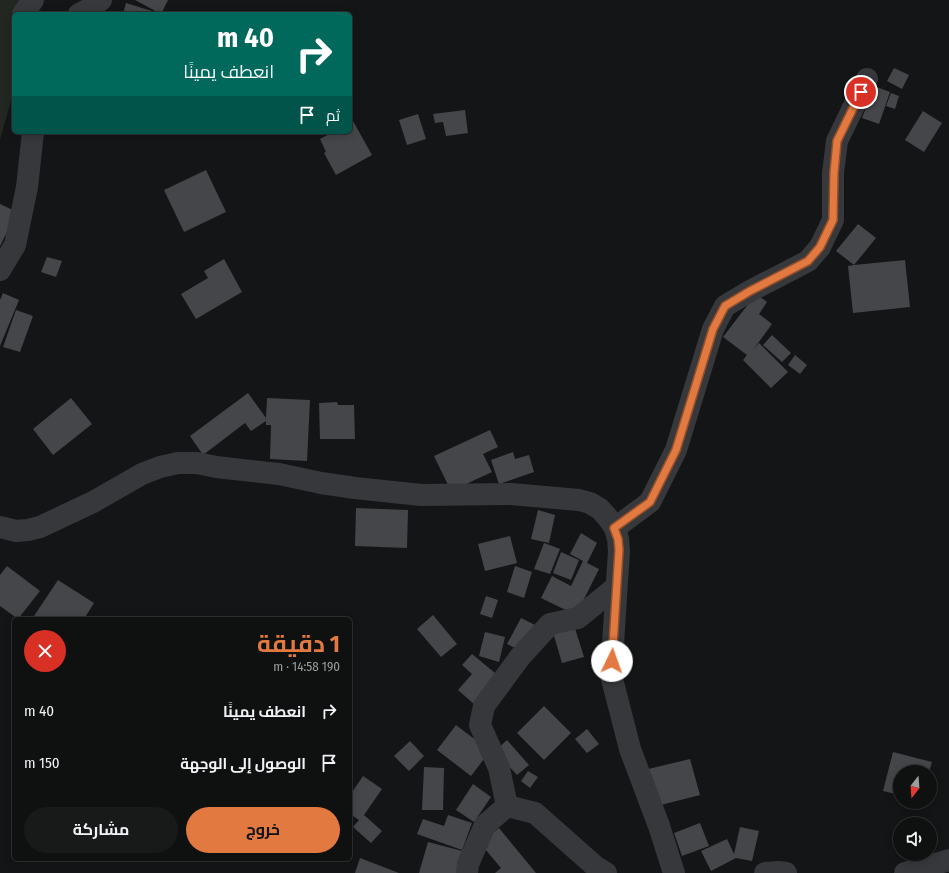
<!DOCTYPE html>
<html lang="ar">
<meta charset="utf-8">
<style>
:root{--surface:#0f1010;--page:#181919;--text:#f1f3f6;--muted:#9b9d9f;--line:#2f3030;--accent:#e17941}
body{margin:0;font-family:"Fira Sans Condensed",Cairo,sans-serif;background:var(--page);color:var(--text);direction:rtl;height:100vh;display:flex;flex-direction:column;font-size:15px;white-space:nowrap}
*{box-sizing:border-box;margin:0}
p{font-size:13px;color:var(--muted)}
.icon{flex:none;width:22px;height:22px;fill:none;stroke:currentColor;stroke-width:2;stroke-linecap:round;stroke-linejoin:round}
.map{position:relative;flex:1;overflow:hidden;direction:ltr}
.sheet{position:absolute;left:12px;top:617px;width:340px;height:244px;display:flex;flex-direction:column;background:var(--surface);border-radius:6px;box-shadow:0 2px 10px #0003,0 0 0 1px var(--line);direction:rtl}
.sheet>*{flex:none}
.hud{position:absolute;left:12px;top:12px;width:340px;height:122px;border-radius:6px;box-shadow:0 2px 10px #0003,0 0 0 1px var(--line);direction:rtl;background:#00695c;color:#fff;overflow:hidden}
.needle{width:26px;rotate:197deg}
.buttons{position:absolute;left:893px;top:765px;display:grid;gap:8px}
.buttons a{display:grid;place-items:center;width:44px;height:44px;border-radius:50%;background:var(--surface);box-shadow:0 2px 10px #0003,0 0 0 1px var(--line);font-size:20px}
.pin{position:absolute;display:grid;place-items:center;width:34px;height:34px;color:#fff;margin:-17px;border:2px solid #fff;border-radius:50%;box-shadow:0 1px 4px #0007}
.me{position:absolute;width:44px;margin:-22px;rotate:3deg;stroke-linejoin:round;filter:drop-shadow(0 0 3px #0008)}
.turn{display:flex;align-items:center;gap:14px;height:84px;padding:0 12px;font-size:18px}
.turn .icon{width:52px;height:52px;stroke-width:2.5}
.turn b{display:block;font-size:28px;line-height:34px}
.then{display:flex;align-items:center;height:38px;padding:0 12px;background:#0003;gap:8px;font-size:15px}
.round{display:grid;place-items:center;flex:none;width:42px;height:42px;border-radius:21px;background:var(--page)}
.head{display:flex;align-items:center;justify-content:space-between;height:68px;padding:0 12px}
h1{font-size:24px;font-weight:700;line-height:30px;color:var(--accent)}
.primary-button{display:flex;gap:8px;margin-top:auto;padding:8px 12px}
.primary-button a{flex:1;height:46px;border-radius:24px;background:var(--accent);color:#111;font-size:16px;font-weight:700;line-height:46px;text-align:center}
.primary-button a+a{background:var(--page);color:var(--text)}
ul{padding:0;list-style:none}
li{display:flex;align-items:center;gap:12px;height:52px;padding:0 12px}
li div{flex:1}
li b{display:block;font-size:15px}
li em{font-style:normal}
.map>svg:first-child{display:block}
.green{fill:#222821}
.building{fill:#444649}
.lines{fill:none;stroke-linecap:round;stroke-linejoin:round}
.minor{stroke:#36383b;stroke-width:22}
.route-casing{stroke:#924f2a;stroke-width:10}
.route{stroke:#e17941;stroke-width:7}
</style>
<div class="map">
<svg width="949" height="873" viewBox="0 0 949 873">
<rect width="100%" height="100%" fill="#141516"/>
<path class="green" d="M0 0H39L14 14V90L0 140Z"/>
<g class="building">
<path d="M135 0H168L161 14Z"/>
<path d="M126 3 155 12V14H123Z"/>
<path d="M894 68 909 75 902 89 887 81Z"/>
<path d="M874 86 890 92 879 124 862 118Z"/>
<path d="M891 93 899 96 895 109 886 106Z"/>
<path d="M465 110 468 133 446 136 443 122 435 123 433 114Z"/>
<path d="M923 111 942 123 924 152 905 140Z"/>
<path d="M418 114 426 139 407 145 399 120Z"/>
<path d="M353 121 372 155 336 175 324 153 326 152 320 139 333 132H350V123Z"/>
<path d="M206 170 226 212 184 232 164 190Z"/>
<path d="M0 204 17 212 0 246Z"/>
<path d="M858 224 876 238 854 265 905 260 910 307 853 313 848 266 854 265 836 251Z"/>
<path d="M47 257 62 261 56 277 41 272Z"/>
<path d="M224 259 242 292 196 319 181 294 208 278 204 271Z"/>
<path d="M3 293 19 300 0 346V300Z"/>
<path d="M756 294 767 302 759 314 772 324 753 350 759 343 788 372 771 388 743 360 747 355 723 337Z"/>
<path d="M16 310 33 316 20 352 3 347Z"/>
<path d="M772 335 791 353 782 362 763 345Z"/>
<path d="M795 355 807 365 800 374 788 365Z"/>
<path d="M248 393 266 418 267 398 310 400 307 461 270 459 271 425H266V421L251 431 245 423 203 455 190 436Z"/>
<path d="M71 398 92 424 53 455 33 429Z"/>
<path d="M337 402 338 405H354L355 439H320L319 403Z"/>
<path d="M490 430 498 447 483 454 492 472 451 491 434 456Z"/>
<path d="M513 452 515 459 529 455 534 472 499 484 491 460Z"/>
<path d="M356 508 408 510 407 548 355 546Z"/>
<path d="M538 510 555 515 549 543 531 539Z"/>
<path d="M581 533 597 543 587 563 599 569 576 615 541 598 552 576 571 586 583 561 570 554Z"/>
<path d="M510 536 517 563 485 571 478 544Z"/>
<path d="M544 543 560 549 550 574 534 569Z"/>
<path d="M561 552 579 560 571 580 553 573Z"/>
<path d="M7 566 40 591 18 619 0 606V575Z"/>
<path d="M515 566 532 572 524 598 507 592Z"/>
<path d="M58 580 94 603 84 619H32Z"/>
<path d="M486 596 498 600 492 618 480 614Z"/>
<path d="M433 615 457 644 441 657 417 629Z"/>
<path d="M521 618 535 625 521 651 507 644Z"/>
<path d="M573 622 584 657 562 663 552 629Z"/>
<path d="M485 632 505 637 499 662 479 656Z"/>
<path d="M472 654 495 673 474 704 458 690 472 674 462 665Z"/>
<path d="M544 706 571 733 544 760 517 733Z"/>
<path d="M456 725 490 751 471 776 437 750Z"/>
<path d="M587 729 599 744 587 753 575 739Z"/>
<path d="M507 740 529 765 517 775 495 751Z"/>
<path d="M410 741 424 756 409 771 394 756Z"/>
<path d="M893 752 932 762 929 772H900V795L883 791Z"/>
<path d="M690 759 700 795 653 807 644 770Z"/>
<path d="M424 767 444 768 443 810H422Z"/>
<path d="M528 771 538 777 530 788 521 781Z"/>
<path d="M363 776 382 789 364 815 382 831 371 843 353 827 359 820 350 814V795Z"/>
<path d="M473 784 491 797 474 822 456 810Z"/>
<path d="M448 815 472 823 462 850 417 834 423 819 444 826Z"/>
<path d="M700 823 709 846 682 856 674 833Z"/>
<path d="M740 827 759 831 752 861 736 858 711 871 701 851 727 839 734 854Z"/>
<path d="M499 828 536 873H495L501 868 480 843Z"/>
<path d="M428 842 466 852 460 873H419Z"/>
<path d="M360 858 399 873H355Z"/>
</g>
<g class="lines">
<g class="minor">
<path d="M23 14 33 0"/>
<path d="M79 14 89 9 101 0"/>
<path d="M0 270 15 245 27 187 33 132"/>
<path d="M0 527 16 531 28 530 40 527 93 502 142 474 160 467 178 463H197L216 467 279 474 321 483 355 488 421 495 511 494 579 500 590 503 600 509 608 518 615 528 618 539 619 551 611 675 630 749 659 826 674 873"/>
<path d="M615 528 650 502 676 450 713 329 725 306 750 291 808 261 820 247 833 220V173L837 141 867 79"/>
<path d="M507 806 499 768 480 725 484 706 520 657 550 624 578 618 616 587"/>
<path d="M507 806 535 813 596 867 606 873"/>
<path d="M467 873 468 864 485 825 507 806"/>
<path d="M765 873 779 872 786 873"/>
<path d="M905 873 949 860"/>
</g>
</g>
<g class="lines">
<defs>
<path id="route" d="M612 661 619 550 618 539 614 528 650 502 676 450 713 329 725 306 750 291 808 261 820 247 833 220 834 173 837 141 861 92"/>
</defs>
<use href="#route" class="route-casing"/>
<use href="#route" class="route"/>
</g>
</svg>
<div class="buttons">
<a><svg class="needle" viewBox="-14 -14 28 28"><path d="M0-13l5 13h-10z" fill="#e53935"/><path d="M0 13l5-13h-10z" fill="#9b9d9f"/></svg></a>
<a><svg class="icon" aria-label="sound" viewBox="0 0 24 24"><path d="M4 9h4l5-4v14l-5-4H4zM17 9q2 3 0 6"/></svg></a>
</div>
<div class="pin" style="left:861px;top:92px;background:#d93025"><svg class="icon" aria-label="arrive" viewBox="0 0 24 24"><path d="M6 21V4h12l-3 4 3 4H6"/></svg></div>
<svg class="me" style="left:612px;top:661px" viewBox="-20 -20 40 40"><circle r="19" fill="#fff"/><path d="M0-13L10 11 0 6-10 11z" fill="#e17941"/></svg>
<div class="hud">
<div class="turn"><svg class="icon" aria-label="right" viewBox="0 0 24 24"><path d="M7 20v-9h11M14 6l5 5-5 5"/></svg><div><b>40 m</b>انعطف يمينًا</div></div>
<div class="then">ثم<svg class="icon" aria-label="arrive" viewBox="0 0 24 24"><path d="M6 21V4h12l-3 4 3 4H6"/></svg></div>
</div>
<section class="sheet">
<div class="head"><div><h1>1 دقيقة</h1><p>190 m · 14:58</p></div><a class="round" style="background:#d93025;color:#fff"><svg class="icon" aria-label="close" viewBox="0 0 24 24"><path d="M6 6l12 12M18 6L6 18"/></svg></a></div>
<ul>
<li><svg class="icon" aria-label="right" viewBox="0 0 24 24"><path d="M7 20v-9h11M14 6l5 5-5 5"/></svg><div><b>انعطف يمينًا</b></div><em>40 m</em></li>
<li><svg class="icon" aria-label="arrive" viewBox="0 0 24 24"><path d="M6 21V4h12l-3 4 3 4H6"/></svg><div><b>الوصول إلى الوجهة</b></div><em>150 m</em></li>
</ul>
<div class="primary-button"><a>خروج</a><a>مشاركة</a></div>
</section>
</div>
